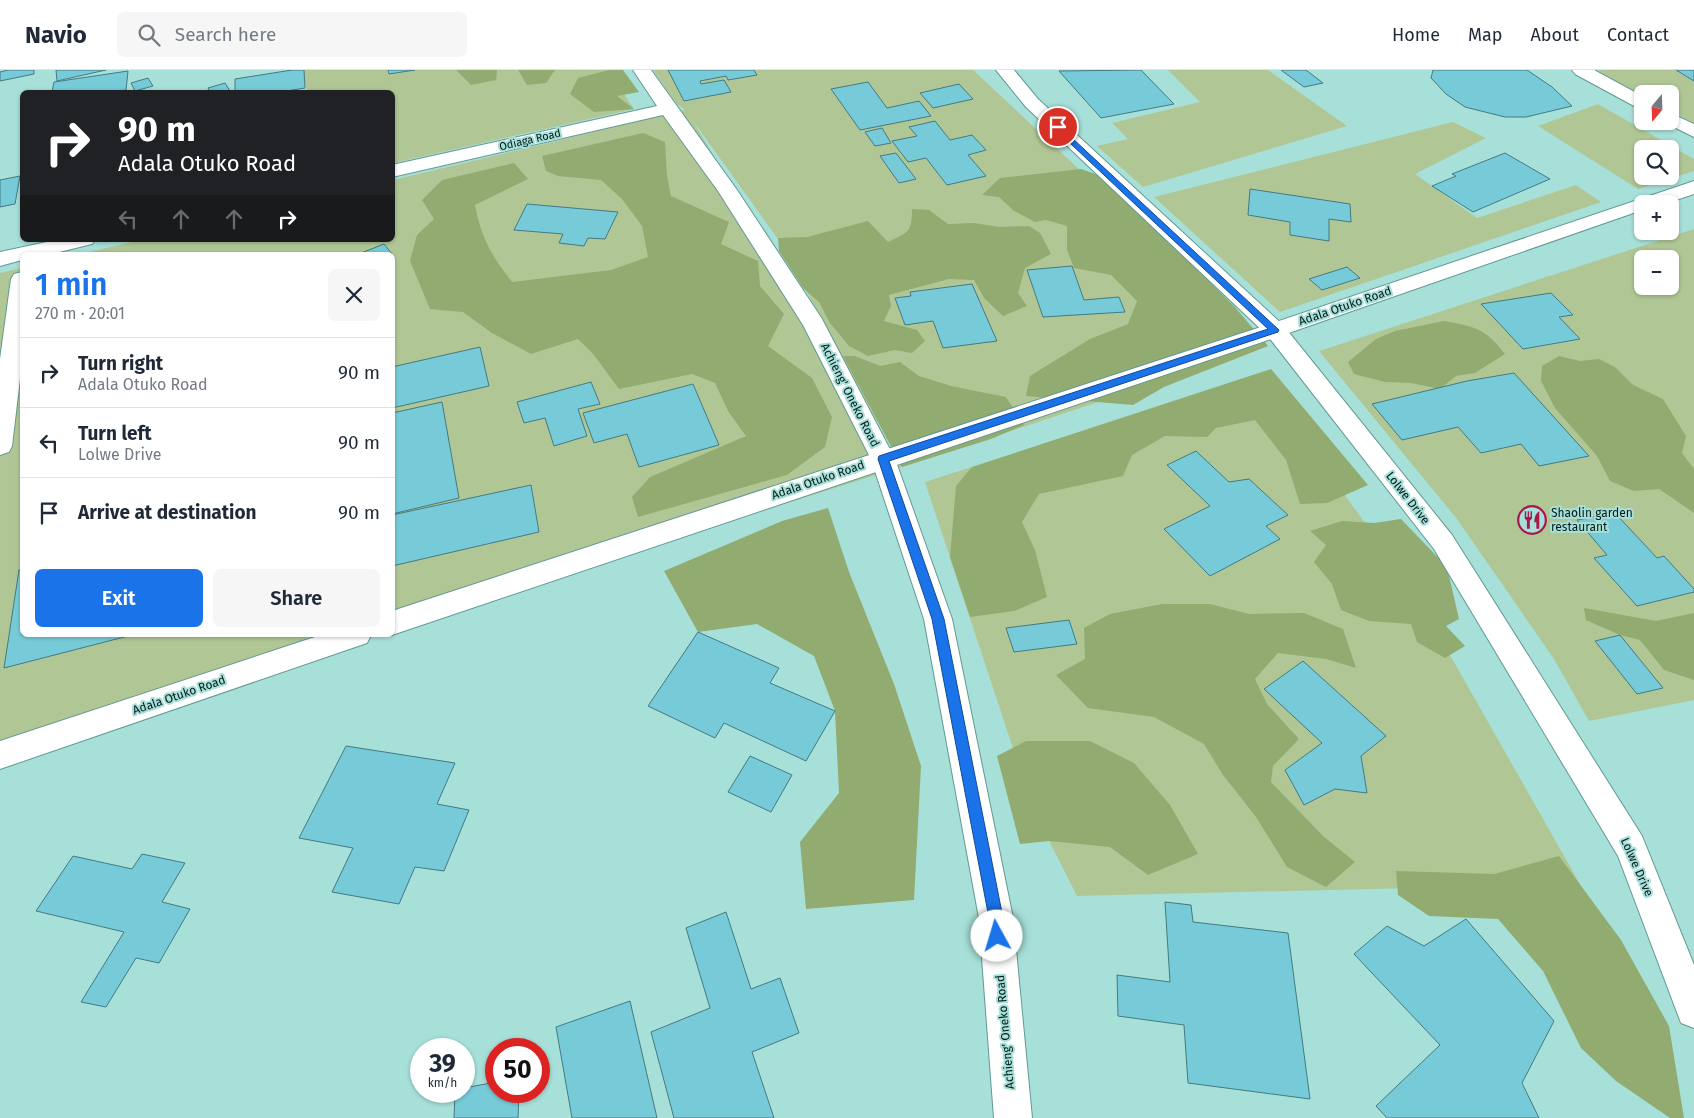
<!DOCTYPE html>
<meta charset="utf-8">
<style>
:root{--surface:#fff;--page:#f6f6f7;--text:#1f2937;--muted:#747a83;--line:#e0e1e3;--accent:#1a73e8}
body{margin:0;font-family:"Fira Sans",sans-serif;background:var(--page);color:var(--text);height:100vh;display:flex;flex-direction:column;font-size:19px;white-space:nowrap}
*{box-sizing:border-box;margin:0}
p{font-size:16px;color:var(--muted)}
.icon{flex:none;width:28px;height:28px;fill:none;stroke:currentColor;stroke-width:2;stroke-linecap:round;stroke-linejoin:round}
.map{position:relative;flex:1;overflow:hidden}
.panel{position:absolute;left:20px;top:182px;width:375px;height:385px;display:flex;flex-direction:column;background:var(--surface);border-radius:8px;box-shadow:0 1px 4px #0004}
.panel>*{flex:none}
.hud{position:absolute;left:20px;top:20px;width:375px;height:152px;border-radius:8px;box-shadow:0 1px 4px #0004;background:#202124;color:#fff;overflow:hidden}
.needle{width:32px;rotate:199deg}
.fabs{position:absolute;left:1634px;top:15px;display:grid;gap:10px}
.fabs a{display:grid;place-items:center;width:45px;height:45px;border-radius:8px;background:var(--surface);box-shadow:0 1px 4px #0004;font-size:25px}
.speed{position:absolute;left:410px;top:968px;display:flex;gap:10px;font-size:25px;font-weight:700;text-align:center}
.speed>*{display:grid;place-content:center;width:65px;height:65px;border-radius:50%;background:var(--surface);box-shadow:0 1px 4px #0004;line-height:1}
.speed small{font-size:12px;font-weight:400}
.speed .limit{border:8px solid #d22;background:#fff;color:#111}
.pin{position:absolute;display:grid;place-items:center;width:42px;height:42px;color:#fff;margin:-21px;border:2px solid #fff;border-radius:50%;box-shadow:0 1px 5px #0007}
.me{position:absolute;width:55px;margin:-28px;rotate:354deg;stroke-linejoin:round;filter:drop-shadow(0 0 4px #0008)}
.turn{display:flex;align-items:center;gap:18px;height:105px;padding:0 15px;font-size:22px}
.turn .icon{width:65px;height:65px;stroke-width:2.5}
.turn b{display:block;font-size:35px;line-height:42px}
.lanes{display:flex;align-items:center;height:48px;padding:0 15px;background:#0003;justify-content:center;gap:25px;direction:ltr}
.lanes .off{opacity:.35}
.round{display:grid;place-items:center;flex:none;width:52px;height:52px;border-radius:8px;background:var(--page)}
.overview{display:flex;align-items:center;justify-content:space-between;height:85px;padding:0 15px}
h1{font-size:30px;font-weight:600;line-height:38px;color:var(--accent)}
.primary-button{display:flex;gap:10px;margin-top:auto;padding:10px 15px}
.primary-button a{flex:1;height:58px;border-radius:8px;background:var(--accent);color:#fff;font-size:20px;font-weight:600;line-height:58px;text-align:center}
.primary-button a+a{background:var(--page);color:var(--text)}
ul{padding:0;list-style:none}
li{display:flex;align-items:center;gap:15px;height:70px;padding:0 15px;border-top:1px solid var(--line)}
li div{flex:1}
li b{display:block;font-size:19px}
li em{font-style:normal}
header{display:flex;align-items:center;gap:30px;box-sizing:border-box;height:70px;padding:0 25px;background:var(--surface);border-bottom:1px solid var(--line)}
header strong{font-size:24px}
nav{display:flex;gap:28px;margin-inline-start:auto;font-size:18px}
.search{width:350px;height:45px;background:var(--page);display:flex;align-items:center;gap:12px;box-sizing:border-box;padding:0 18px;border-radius:8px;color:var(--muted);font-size:19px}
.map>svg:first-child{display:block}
.green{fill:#b0c795;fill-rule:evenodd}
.forest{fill:#92ab71}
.building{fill:#77cbd8;stroke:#447a82}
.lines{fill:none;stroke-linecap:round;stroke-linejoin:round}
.minor-casing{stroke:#629993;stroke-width:2}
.tertiary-casing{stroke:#629993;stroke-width:2}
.secondary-casing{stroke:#629993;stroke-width:2}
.minor{fill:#fff;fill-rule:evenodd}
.tertiary{fill:#fff;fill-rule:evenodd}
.secondary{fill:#fff;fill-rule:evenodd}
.route{fill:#1a73e8;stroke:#114b97}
.labels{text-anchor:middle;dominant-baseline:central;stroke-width:4;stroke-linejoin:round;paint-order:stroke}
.far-street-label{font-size:11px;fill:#051b19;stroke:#a7e0d9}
.street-label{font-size:12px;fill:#051b19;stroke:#a7e0d9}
.poi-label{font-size:12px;fill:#051b19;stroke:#a7e0d9;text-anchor:start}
</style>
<header>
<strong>Navio</strong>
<div class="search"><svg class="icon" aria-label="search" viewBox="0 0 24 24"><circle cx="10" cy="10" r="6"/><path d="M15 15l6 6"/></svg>Search here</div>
<nav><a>Home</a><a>Map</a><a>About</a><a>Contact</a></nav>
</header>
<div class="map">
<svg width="1694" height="1048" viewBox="0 0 1694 1048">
<rect width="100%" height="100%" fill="#a7e0d9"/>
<g class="green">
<path d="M300 0H608L634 39 393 93 392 22H308Z"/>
<path d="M653 0H973L1268 276 902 397 393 556 392 185H77L140 170H392L393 110 685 40 676 33ZM691 48 778 169 894 382 893 383Z"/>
<path d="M1168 0H1268L1347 56 1143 117 1097 76 1128 69 1112 53 1200 32Z"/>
<path d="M1596 0H1694V54L1670 40V24H1642V25Z"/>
<path d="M1598 34 1694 89V101L1638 119 1538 56ZM1642 79H1670V106H1642Z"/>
<path d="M1453 52 1486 68 1415 104 1477 148 1576 115 1601 132 1280 242 1154 127Z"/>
<path d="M1694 159V630L1589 651 1554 589 1457 449 1319 281ZM1642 189H1670V216H1642Z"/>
<path d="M22 198V565H363L0 678V203Z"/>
<path d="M1258 305 1412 518 1580 814 1077 826 1033 739 925 412Z"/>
</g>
<g class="forest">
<path d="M456 0H497L496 10 471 15Z"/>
<path d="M518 0H555L546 13 527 15Z"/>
<path d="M609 0H623L639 22 617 26 634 39 594 42 570 24 578 8Z"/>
<path d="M643 63 665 72 667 106 671 126 729 152 721 174 758 191 760 216 784 244 768 276 812 308 832 347 825 377 787 405 638 447 632 427 650 407 746 366 728 341 715 313 692 304 619 319 594 285 578 269 531 284 492 263 463 242 430 239 410 191 417 165 434 149 422 130 442 110 514 93 528 109 475 135C481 168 492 186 512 212L611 200 648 187 642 156 622 129 601 110 558 106 546 101 542 86Z"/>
<path d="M1081 99 1104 107 1234 236 1268 276 1164 317 1133 335 1026 326 1030 306 1090 269 1128 254 1137 231 1111 205 1074 198 1067 180V156L1046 150 1035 152 1014 141 999 127 982 125 1000 108Z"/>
<path d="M912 139 929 140 948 154 974 153 999 157 1029 156 1040 163 1051 184 1025 198 1018 223 1027 236 1003 246 984 228 974 210 949 209 889 225 891 236 884 251 917 260 925 271 912 283 895 280 868 286 849 276 830 253 819 232 803 218 779 181 778 168 807 167 868 151 888 172C908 162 912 163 912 139Z"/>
<path d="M1444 251C1475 257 1484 257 1505 284L1475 303 1456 306 1440 319 1411 313 1385 312 1354 304 1348 292 1376 269 1395 261Z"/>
<path d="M843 286H855L880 296 900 292 919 306 951 316 1006 327 1024 355 991 369 902 397Z"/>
<path d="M1559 286 1580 291 1599 289 1615 297 1633 315 1663 329 1686 366 1682 383 1694 399V443L1659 419 1634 421 1610 411 1597 386 1555 338 1541 311 1542 296Z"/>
<path d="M1271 299 1368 415 1327 433 1300 434 1286 390 1255 350 1216 358 1207 367 1165 366 1132 385 1123 406 1039 424 1022 452 1035 480 1047 527 1014 541 970 547 950 487 956 416 972 397Z"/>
<path d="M828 438 849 502 894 614 921 696 914 830 806 839 800 772 839 723 835 641 814 586 757 554 698 562 664 501 782 451Z"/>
<path d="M1401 449 1447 497 1459 549 1446 556 1465 576 1445 588 1417 572 1411 554 1369 551 1341 540 1332 514 1314 492 1326 475 1310 461 1342 451 1374 453Z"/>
<path d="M1162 534H1210L1249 544 1304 543 1343 559 1356 598 1326 589 1278 583 1255 609 1267 634 1299 669 1273 696 1271 712 1323 766 1355 792 1326 817 1287 797 1256 747 1223 705 1204 674 1154 647 1088 638 1056 605 1085 589 1084 558 1110 544Z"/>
<path d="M1584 538 1656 551 1694 543V610L1664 600 1640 570 1620 565 1586 550Z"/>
<path d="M1026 671H1090L1134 693 1170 735 1198 784 1148 805 1110 777 1049 771 1020 774 997 686Z"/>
<path d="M1559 786 1621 870 1669 956 1684 1048H1670L1616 1011 1581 978 1543 901 1498 849 1429 846 1398 825 1396 801 1494 804Z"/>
</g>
<g class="building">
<path d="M8 0H34V4L0 11V2Z"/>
<path d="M56 0H106L57 11Z"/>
<path d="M292 0H304L305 18 281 22H235V9Z"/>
<path d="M388 0H415L389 4Z"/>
<path d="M668 0H754L757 5 728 10 726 6 700 11 701 14 724 10 731 22 684 31Z"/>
<path d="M1141 0 1174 34 1101 48 1059 1Z"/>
<path d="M1281 0H1306L1323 13 1304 17Z"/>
<path d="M1433 0H1527L1552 17 1572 36 1526 47H1505L1465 37 1446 24 1431 8Z"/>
<path d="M1676 0H1694V11Z"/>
<path d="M128 1 126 20 109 22H52L54 12Z"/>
<path d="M148 8 153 16 135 21 131 13Z"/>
<path d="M868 12 887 38 919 31 931 46 860 60 831 19Z"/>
<path d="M225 13 230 21 210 22 208 18Z"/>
<path d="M959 14 973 29 933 38 920 23Z"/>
<path d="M935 51 950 70 972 65 986 80 968 85 986 106 947 115 926 88 908 92 892 71 917 66 909 57Z"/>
<path d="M882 58 891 73 875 76 865 62Z"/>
<path d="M896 83 916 109 899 113 880 86Z"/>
<path d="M1505 83 1550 109 1473 142 1432 116 1456 106 1452 104Z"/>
<path d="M20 106 15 134 0 137V110Z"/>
<path d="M1250 119 1350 134 1351 152 1329 149V171L1290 165V152L1248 145Z"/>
<path d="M527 134 618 142 605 169 588 168 584 176 559 173 563 164 514 160Z"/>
<path d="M384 174 392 184 356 185Z"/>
<path d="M1072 196 1084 230 1119 227 1125 242 1043 247 1027 200Z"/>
<path d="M1347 197 1360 208 1322 220 1309 209Z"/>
<path d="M972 214 997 271 943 278 933 251 905 255 895 228 911 226 910 222Z"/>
<path d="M1551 223 1573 245 1559 247 1580 269 1523 279 1481 234Z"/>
<path d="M480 277 489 316 392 338V297Z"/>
<path d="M1514 303 1589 386 1539 396 1521 374 1481 383 1458 357 1402 370 1372 334 1467 311Z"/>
<path d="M591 312 600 334 578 339 587 366 554 376 545 348 524 353 517 332Z"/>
<path d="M693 314 719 375 639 397 627 364 594 373 583 343Z"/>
<path d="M442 332 459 428 392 444V343Z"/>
<path d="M1196 381 1229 412 1249 409 1288 445 1266 456 1280 469 1210 506 1164 459 1210 436 1167 395Z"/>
<path d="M531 415 539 462 392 496V445Z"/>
<path d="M1615 443 1657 488 1664 486 1694 519V522L1637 536 1594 488 1607 485 1577 450Z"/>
<path d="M22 499V565H132L4 598 19 500Z"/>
<path d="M1069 550 1077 574 1014 582 1006 558Z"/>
<path d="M698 562 779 598 770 613 835 641 806 691 724 653 715 668 648 636Z"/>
<path d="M1620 565 1663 618 1637 624 1595 571Z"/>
<path d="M1303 591 1386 666 1361 686 1367 723 1335 719 1304 735 1285 700 1322 673 1264 619Z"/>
<path d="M346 676 455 693 437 734 469 740 444 801 415 797 399 834 332 822 353 778 299 768Z"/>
<path d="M750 686 792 705 771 742 728 722Z"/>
<path d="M142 784 185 793 162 832 190 839 159 893 136 888 106 937 81 932 124 862 36 841 73 786 132 799Z"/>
<path d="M1165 832 1191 835 1193 852 1288 863 1310 1029 1188 1013 1184 955 1118 946 1117 905 1170 912Z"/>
<path d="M726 842 751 919 780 908 799 963 752 982 774 1048H674L651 962 710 938 686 858Z"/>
<path d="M1466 849 1554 951 1522 1013 1539 1048H1387L1376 1036 1440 975 1354 884 1387 856 1424 876Z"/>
<path d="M630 931 657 1048H572L556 957Z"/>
<path d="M496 1012V1021H519L518 1048H454L455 1021H464V1018Z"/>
</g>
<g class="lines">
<defs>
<g id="minor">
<path d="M996 0H1014L1038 29 1283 255 1452 465 1642 766 1694 895V958L1681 953 1618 786 1434 479 1267 265 1026 37Z"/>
<path d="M22 202V292L12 376 9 382 0 385V289L11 209 14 204Z"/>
</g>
<g id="tertiary">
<path d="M1572 0H1594L1642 26V38L1636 37 1575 4Z"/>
<path d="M1670 43 1694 54V67L1664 52 1670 51Z"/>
<path d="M1694 111V124L1664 134H1642V140L1283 265 392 565V541L1267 255Z"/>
<path d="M321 565H371L367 573 0 699V671Z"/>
</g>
<g id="secondary">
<path d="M633 0H651L737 120 822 249 895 389 952 549 1013 848 1032 1048H994L979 848 924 549 871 389 803 255 718 121 663 45 392 107V95L657 36Z"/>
<path d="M56 170H95L92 174 47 185H22V190L0 196V182Z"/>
</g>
</defs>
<use href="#minor" class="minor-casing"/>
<use href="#tertiary" class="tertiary-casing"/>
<use href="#secondary" class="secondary-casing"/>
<use href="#minor" class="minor"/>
<use href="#tertiary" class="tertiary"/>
<use href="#secondary" class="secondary"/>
</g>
<path class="route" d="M1058 55 1279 260 1278 262 889 391 944 549 1003 848 1004 866 1002 871 997 873 992 871 989 848 932 549 878 389 879 386 1268 259 1055 59 1054 57Z"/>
<defs>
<symbol id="restaurant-ring" viewBox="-11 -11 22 22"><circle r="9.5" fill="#a7e0d9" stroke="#aa174c" stroke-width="1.5"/><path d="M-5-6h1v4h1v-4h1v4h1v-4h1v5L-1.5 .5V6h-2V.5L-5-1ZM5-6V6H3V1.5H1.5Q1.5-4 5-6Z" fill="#aa174c"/></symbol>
</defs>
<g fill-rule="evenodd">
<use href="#restaurant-ring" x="1516" y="434" width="32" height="32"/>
</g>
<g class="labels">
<g class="far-street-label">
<text transform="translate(530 70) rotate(-13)">Odiaga Road</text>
</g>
<g class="street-label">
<text transform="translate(1345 236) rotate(-19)">Adala Otuko Road</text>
<text transform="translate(850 325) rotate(63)">Achieng' Oneko Road</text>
<text transform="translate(818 410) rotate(-19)">Adala Otuko Road</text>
<text transform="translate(1408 428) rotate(52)">Lolwe Drive</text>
<text transform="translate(179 625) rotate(-19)">Adala Otuko Road</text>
<text transform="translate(1637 797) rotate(66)">Lolwe Drive</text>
<text transform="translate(1005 962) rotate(-95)">Achieng' Oneko Road</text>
</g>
<g class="poi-label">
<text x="1551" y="443">Shaolin garden<tspan x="1551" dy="14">restaurant</tspan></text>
</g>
</g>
</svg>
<div class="fabs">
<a><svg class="needle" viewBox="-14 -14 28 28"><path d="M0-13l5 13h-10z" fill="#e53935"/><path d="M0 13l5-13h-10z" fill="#747a83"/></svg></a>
<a><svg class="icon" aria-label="search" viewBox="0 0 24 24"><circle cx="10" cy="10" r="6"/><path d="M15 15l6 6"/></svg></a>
<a>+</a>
<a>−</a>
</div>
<div class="speed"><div>39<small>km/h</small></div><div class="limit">50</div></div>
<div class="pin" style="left:1058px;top:57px;background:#d93025"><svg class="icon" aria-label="arrive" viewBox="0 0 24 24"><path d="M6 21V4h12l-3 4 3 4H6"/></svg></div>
<svg class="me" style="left:997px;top:866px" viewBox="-20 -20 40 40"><circle r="19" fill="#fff"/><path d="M0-13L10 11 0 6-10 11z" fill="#1a73e8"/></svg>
<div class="hud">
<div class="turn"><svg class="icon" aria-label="right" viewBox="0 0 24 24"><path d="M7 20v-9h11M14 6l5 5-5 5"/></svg><div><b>90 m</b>Adala Otuko Road</div></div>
<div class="lanes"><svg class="icon off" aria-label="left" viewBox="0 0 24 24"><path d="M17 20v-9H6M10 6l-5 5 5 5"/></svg><svg class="icon off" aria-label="ahead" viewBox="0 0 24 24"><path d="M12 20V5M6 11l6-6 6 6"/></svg><svg class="icon off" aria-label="ahead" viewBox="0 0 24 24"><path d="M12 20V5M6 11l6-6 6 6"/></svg><svg class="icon" aria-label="right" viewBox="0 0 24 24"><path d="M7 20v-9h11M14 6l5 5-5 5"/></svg></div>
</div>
<section class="panel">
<div class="overview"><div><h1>1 min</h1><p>270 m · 20:01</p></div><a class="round"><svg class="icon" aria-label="close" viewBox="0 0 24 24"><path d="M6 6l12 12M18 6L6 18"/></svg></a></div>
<ul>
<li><svg class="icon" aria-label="right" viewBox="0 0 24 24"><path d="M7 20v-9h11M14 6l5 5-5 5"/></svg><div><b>Turn right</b><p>Adala Otuko Road</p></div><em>90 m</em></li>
<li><svg class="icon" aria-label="left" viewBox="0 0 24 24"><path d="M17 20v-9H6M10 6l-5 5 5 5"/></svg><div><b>Turn left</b><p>Lolwe Drive</p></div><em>90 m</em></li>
<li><svg class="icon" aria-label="arrive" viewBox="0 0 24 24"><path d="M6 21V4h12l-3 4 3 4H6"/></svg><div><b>Arrive at destination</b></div><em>90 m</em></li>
</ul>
<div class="primary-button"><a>Exit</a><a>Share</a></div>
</section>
</div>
